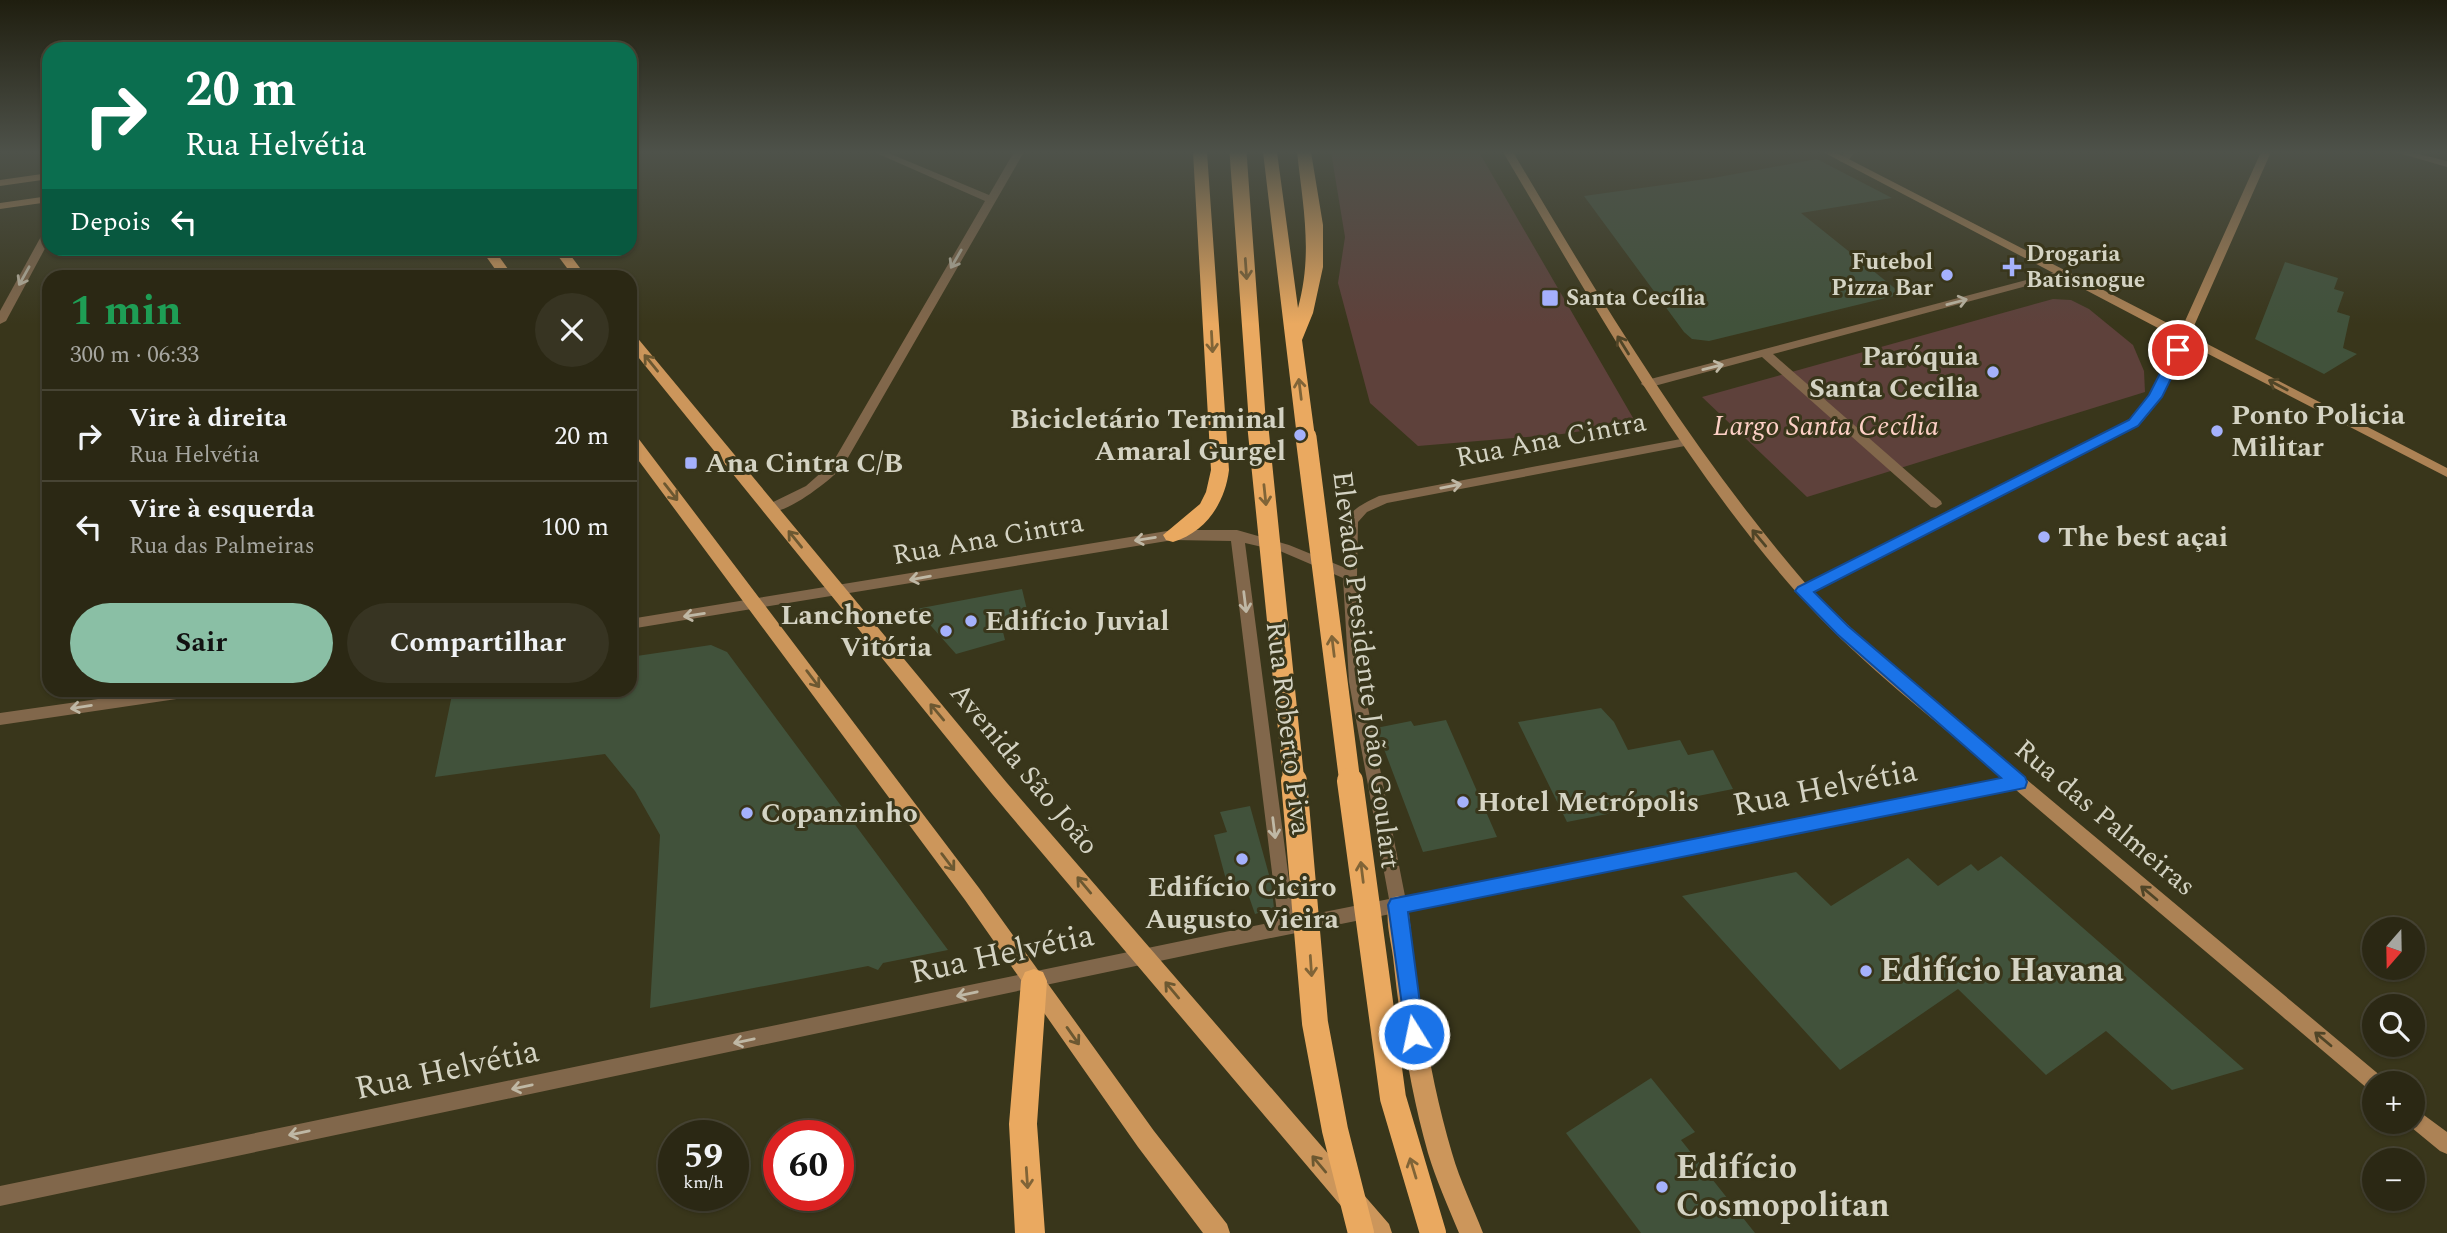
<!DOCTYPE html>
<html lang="pt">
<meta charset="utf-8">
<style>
:root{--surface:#2b2814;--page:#373422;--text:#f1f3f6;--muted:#a6a6a0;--line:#474434;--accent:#8abfa5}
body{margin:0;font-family:Spectral,serif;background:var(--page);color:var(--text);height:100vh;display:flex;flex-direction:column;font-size:26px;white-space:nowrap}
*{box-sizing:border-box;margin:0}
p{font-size:23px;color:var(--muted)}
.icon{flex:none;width:38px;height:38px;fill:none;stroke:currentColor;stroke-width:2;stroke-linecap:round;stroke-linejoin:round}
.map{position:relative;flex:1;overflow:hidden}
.drawer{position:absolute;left:42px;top:270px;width:595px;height:427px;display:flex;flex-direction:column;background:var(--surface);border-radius:21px;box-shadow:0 2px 5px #0004,0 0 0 2px var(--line)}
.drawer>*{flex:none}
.banner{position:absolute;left:42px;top:42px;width:595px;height:214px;border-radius:21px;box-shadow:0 2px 5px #0004,0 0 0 2px var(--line);background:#0b6e4f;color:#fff;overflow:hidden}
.needle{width:46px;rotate:200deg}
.fabs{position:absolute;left:2362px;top:917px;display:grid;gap:14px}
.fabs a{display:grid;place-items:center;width:63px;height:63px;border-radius:50%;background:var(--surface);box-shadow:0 2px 5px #0004,0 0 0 2px var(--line);font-size:35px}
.speed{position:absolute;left:658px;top:1120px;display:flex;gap:14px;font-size:35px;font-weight:700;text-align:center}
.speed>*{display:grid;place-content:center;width:91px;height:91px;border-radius:50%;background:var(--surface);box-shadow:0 2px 5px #0004,0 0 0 2px var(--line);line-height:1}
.speed small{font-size:18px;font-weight:400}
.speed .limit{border:10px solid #d22;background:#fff;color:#111}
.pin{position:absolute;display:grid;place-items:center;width:60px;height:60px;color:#fff;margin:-30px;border:4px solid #fff;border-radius:50%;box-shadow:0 2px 7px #0007}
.me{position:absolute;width:77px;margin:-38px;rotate:350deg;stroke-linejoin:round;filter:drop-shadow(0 0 5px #0008)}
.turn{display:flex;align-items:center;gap:24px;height:147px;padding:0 28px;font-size:32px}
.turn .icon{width:91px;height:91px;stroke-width:2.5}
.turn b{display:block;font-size:49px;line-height:60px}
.then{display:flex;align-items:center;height:66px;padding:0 28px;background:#0003;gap:14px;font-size:26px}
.round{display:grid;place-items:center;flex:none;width:74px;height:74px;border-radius:37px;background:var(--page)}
.head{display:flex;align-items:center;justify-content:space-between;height:119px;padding:0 28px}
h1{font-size:42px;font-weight:700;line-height:52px;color:#1e9e55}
.action{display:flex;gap:14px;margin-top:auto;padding:14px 28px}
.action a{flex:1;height:80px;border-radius:42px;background:var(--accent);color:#111;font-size:28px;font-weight:700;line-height:80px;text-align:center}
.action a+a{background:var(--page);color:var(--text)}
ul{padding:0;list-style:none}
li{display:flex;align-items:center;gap:21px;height:91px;padding:0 28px;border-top:2px solid var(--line)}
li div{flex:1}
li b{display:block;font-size:26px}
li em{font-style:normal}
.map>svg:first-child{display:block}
.green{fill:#5e413b}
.building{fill:#41523b}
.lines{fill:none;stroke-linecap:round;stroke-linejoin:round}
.street{fill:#81674b;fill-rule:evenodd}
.secondary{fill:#ac8255;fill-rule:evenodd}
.primary{fill:#cc965b;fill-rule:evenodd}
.highway{fill:#eaa960;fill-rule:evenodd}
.highway-bridge-far2{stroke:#eaa960;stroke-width:17}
.highway-bridge-far1{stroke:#eaa960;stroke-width:21}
.highway-bridge{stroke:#eaa960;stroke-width:26}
.oneway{stroke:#bfb8a5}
.oneway2{stroke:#806437}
.oneway3{stroke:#504527}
.oneway4{stroke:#6c5831}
.route{fill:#1a73e8;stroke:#114b97;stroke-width:2}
.poi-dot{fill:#a5b1fc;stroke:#39361b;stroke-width:2.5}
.labels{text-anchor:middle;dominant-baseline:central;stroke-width:6;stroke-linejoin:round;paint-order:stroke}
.far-poi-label{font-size:23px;font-weight:bold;fill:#d4d3c3;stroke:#39361b;text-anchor:start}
.poi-label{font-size:28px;font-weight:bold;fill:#d4d3c3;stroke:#39361b;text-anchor:start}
.park-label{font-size:28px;font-style:italic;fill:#fdd0c6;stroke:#39361b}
.street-label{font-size:28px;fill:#d4d3c3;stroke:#39361b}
.near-street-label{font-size:33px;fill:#d4d3c3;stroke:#39361b}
.near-poi-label{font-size:33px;font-weight:bold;fill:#d4d3c3;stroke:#39361b;text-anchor:start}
</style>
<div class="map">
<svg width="2447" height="1233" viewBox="0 0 2447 1233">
<rect width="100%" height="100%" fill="#39361b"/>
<g class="green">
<path d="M1331 152H1479L1636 423 1562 434 1418 446 1370 403 1338 283 1345 237Z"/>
<path d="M2053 299 2071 300 2089 309 2133 345 2144 371 2145 392 1807 497 1702 397Z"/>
</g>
<g class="building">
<path d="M1817 159 1892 198 1801 213 1902 294 1709 341 1692 339 1684 332 1584 196 1713 178Z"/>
<path d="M2285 262 2338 278 2334 289 2344 292 2337 312 2350 316 2343 348 2357 354 2324 374 2255 339Z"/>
<path d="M1022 589 1029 618 1001 624 1005 640 956 654 916 609Z"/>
<path d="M711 645 727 652 948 950 883 963 878 970 868 966 650 1008 660 835 635 791 605 754 435 777 453 690H630V657Z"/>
<path d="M1601 708 1614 722 1628 750 1680 740 1688 755 1713 750 1733 789 1567 822 1518 722Z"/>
<path d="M1446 720 1497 837 1423 852 1376 728 1411 721 1414 726Z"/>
<path d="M1250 806 1271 882 1274 908 1255 914 1246 888 1229 891 1214 835 1227 832 1220 812Z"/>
<path d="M2001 856 2139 977 2244 1069 2172 1090 2106 1031 2046 1075 1958 989 1840 1070 1682 896 1796 872 1831 906 1908 858 1938 886 1971 864 1978 871Z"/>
<path d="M1651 1078 1695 1132 1681 1140 1755 1233H1641L1566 1133Z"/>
</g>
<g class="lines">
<g class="street">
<path d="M874 152H886L989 195 1014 152H1024L842 468C827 482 786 516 765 512L764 509 765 506 806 486 833 462 985 201Z"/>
<path d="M1845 152H1855L1847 162H1841L1839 160Z"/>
<path d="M2395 152H2410L2447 161V167Z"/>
<path d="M49 228V241L6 321 0 324V311L44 231Z"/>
<path d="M2064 270 2068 271V275L1773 354 1941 501 1942 504 1936 508 1931 507 1762 357 1647 388 1641 384 1643 381Z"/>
<path d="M1686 438 1690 439 1692 442 1690 445 1387 503 1367 512 1358 522 1357 575 1363 682 1405 896 2018 776 2024 777 2026 782 2024 787 1226 947 0 1206V1186L1278 921 1231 541 1173 540 630 629V619L1173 530H1237L1289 545 1343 567C1344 524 1337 515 1379 496ZM1245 543 1280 551 1343 578 1349 682 1389 899 1294 918Z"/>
<path d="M161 690H204L202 694 197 696 0 725V713Z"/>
</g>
<g class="secondary">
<path d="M1503 152H1513C1603 304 1690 449 1806 584L2130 420C2153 397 2164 367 2177 338L1823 152H1835L2181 330 2261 152H2271L2190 335 2447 468V477L2187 343C2174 372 2162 402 2138 426L1813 592 1897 671 2382 1077 2384 1083H2375V1092L2368 1089C2243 983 2118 878 1994 771 1927 713 1855 659 1797 593 1680 460 1593 304 1503 152Z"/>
<path d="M49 173V179L0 186V180Z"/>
<path d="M49 196V202L0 209V203Z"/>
<path d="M2413 1107 2447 1132V1154L2440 1151 2406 1123 2413 1122Z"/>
</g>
<g class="primary">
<path d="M480 248H493L513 276H500Z"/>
<path d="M552 248H565L586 276H573Z"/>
<path d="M630 334 635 335 1007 783 1389 1224 1392 1233H1364L993 795 630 347Z"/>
<path d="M630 433 635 434 979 888 1154 1131 1227 1224 1230 1233H1203L1138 1147 965 900 630 449Z"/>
<path d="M1398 896 1405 898 1408 905C1417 988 1428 1072 1452 1153 1460 1181 1473 1207 1483 1233H1459C1448 1206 1436 1180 1428 1153 1410 1089 1400 1023 1393 957 1391 940 1383 914 1391 898Z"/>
</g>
<g class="highway">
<path d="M1193 152H1207L1229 470C1225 503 1206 532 1173 542L1166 540 1163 535 1200 504 1206 492 1211 470Z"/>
<path d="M1263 152H1277L1298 308C1313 253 1303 206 1297 152H1311L1323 225V267L1313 313 1302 340 1315 437 1306 443 1297 437Z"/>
<path d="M1034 969 1043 972 1047 981 1037 1124 1045 1233H1015L1009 1124 1021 981 1025 972Z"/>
</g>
<path class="highway-bridge-far2" d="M1238 152 1258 430"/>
<g class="highway-bridge-far1">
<path d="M1258 428 1294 783"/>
<path d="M1306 437 1350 783"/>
</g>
<g class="highway-bridge">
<path d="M1294 781 1315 1023 1335 1130 1361 1233"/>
<path d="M1350 781 1393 1098 1433 1233"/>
</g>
</g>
<defs><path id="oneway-shaft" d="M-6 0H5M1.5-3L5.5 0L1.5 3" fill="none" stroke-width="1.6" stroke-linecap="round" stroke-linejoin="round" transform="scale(1.75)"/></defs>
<g class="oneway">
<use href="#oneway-shaft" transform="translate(956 259) rotate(120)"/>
<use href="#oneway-shaft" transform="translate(24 276) rotate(119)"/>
<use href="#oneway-shaft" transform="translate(1957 302) rotate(-15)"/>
<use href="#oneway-shaft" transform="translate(1713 367) rotate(-14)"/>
<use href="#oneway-shaft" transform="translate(1451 486) rotate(-11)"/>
<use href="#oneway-shaft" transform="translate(1145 539) rotate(171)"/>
<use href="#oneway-shaft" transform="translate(920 578) rotate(170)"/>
<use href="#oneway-shaft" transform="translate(1245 602) rotate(83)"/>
<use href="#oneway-shaft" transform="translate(694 615) rotate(171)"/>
<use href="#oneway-shaft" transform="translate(81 707) rotate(171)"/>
<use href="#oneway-shaft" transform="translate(1274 828) rotate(83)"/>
<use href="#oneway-shaft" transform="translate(967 994) rotate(168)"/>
<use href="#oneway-shaft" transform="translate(744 1041) rotate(168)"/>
<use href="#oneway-shaft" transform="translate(522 1087) rotate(168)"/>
<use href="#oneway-shaft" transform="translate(299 1133) rotate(168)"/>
</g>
<g class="oneway2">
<use href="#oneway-shaft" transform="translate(1246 269) rotate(86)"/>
<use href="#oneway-shaft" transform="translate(1212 342) rotate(87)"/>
<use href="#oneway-shaft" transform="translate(1300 389) rotate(-97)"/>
<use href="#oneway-shaft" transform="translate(1265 495) rotate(84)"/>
<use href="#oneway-shaft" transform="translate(1333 646) rotate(-97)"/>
<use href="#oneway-shaft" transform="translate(1362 872) rotate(-97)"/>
<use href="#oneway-shaft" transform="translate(1311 966) rotate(86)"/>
<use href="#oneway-shaft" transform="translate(1413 1168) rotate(-107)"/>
<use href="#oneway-shaft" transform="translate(1027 1178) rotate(86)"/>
</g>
<g class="oneway3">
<use href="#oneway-shaft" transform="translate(1623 345) rotate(-122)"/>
<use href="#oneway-shaft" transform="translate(2278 385) rotate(-152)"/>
<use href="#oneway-shaft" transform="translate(1759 538) rotate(-130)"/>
<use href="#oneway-shaft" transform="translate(2149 893) rotate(-140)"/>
<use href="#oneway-shaft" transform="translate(2323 1039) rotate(-140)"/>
</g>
<g class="oneway4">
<use href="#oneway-shaft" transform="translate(651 363) rotate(-129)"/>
<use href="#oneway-shaft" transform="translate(671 492) rotate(52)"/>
<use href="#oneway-shaft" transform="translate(795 539) rotate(-129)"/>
<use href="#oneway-shaft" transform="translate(813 679) rotate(53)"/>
<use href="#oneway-shaft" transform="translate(937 712) rotate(-130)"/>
<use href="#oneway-shaft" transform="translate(948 862) rotate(53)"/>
<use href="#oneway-shaft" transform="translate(1084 885) rotate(-130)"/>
<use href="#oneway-shaft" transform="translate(1172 990) rotate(-130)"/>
<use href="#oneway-shaft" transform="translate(1073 1036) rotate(55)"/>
<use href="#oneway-shaft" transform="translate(1319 1164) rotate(-130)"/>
</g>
<linearGradient id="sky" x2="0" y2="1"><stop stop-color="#1f1e0f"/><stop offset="0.47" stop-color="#4e524a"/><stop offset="1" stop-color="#4e524a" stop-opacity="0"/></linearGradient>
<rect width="2447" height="324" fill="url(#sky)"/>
<path class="route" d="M2178 346 2185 350 2162 397 2138 426 1814 592 1848 626 2025 777 2027 782 2025 788 1408 912 1424 1034 1421 1041 1414 1043 1407 1041 1388 905 1391 899 2001 778 1837 634 1795 591 1798 587 2129 420 2149 395 2172 350Z"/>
<g class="poi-dot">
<path d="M2008.5 256.5h7v7h7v7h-7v7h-7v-7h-7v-7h7z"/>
<circle cx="1947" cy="275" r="7"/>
<rect x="1541" y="289" width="18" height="18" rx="3.5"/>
<circle cx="1993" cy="372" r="7"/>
<circle cx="2217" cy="431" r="7"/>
<circle cx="1300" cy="435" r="7"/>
<rect x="684" y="456" width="14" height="14" rx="3.5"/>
<circle cx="2044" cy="537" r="7"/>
<circle cx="971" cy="621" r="7"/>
<circle cx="946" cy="631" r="7"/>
<circle cx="1463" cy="802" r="7"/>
<circle cx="747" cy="813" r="7"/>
<circle cx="1242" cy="859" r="7"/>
<circle cx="1866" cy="971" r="7"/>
<circle cx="1662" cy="1187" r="7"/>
</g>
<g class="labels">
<g class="far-poi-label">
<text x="2026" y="254">Drogaria<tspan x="2026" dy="26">Batisnogue</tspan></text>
<text x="1933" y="262" text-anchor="end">Futebol<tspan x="1933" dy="26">Pizza Bar</tspan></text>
<text x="1566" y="298">Santa Cecília</text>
</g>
<g class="poi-label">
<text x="1979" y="356" text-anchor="end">Paróquia<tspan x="1979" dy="32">Santa Cecilia</tspan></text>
<text x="2231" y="415">Ponto Policia<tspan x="2231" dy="32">Militar</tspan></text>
<text x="1286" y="419" text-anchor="end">Bicicletário Terminal<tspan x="1286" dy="32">Amaral Gurgel</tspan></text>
<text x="705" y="463">Ana Cintra C/B</text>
<text x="2058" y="537">The best açai</text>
<text x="932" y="615" text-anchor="end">Lanchonete<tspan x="932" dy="32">Vitória</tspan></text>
<text x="985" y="621">Edifício Juvial</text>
<text x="1477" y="802">Hotel Metrópolis</text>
<text x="761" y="813">Copanzinho</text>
<text x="1242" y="887" text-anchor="middle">Edifício Ciciro<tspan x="1242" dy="32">Augusto Vieira</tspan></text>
</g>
<g class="park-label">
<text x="1826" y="426">Largo Santa Cecília</text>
</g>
<g class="street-label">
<text transform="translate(1551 440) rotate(-11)">Rua Ana Cintra</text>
<text transform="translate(988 539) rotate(-10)">Rua Ana Cintra</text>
<text transform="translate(1366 670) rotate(83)">Elevado Presidente João Goulart</text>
<text transform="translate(1288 728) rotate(83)">Rua Roberto Piva</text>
<text transform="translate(1024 769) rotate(50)">Avenida São João</text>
<text transform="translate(2105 818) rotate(40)">Rua das Palmeiras</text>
</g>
<g class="near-street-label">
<text transform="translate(1825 788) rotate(-11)">Rua Helvétia</text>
<text transform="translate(1002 954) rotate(-12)">Rua Helvétia</text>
<text transform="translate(447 1070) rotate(-12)">Rua Helvétia</text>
</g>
<g class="near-poi-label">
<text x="1880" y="971">Edifício Havana</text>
<text x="1676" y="1168">Edifício<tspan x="1676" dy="38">Cosmopolitan</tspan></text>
</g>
</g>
</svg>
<div class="fabs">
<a><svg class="needle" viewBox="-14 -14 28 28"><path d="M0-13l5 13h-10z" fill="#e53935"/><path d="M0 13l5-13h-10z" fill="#a6a6a0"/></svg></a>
<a><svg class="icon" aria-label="search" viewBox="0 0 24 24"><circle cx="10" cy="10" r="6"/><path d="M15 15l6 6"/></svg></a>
<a>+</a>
<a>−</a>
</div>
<div class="speed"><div>59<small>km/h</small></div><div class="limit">60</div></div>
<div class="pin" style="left:2178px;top:350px;background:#d93025"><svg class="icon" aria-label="arrive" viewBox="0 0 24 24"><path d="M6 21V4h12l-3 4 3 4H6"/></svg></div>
<svg class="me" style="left:1414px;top:1034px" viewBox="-20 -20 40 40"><circle r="17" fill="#1a73e8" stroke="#fff" stroke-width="3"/><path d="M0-11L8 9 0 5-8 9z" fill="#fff"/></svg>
<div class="banner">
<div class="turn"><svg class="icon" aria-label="right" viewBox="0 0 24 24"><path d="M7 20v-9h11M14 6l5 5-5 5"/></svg><div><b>20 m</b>Rua Helvétia</div></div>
<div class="then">Depois<svg class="icon" aria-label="left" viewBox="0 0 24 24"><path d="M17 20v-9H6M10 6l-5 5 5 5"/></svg></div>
</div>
<section class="drawer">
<div class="head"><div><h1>1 min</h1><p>300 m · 06:33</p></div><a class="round"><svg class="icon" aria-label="close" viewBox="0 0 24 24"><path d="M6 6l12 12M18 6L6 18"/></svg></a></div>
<ul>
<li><svg class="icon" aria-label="right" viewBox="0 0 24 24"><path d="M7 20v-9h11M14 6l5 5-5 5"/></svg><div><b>Vire à direita</b><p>Rua Helvétia</p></div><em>20 m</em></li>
<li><svg class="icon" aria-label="left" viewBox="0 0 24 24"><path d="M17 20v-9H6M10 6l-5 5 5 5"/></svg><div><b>Vire à esquerda</b><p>Rua das Palmeiras</p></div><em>100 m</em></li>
</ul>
<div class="action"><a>Sair</a><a>Compartilhar</a></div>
</section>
</div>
